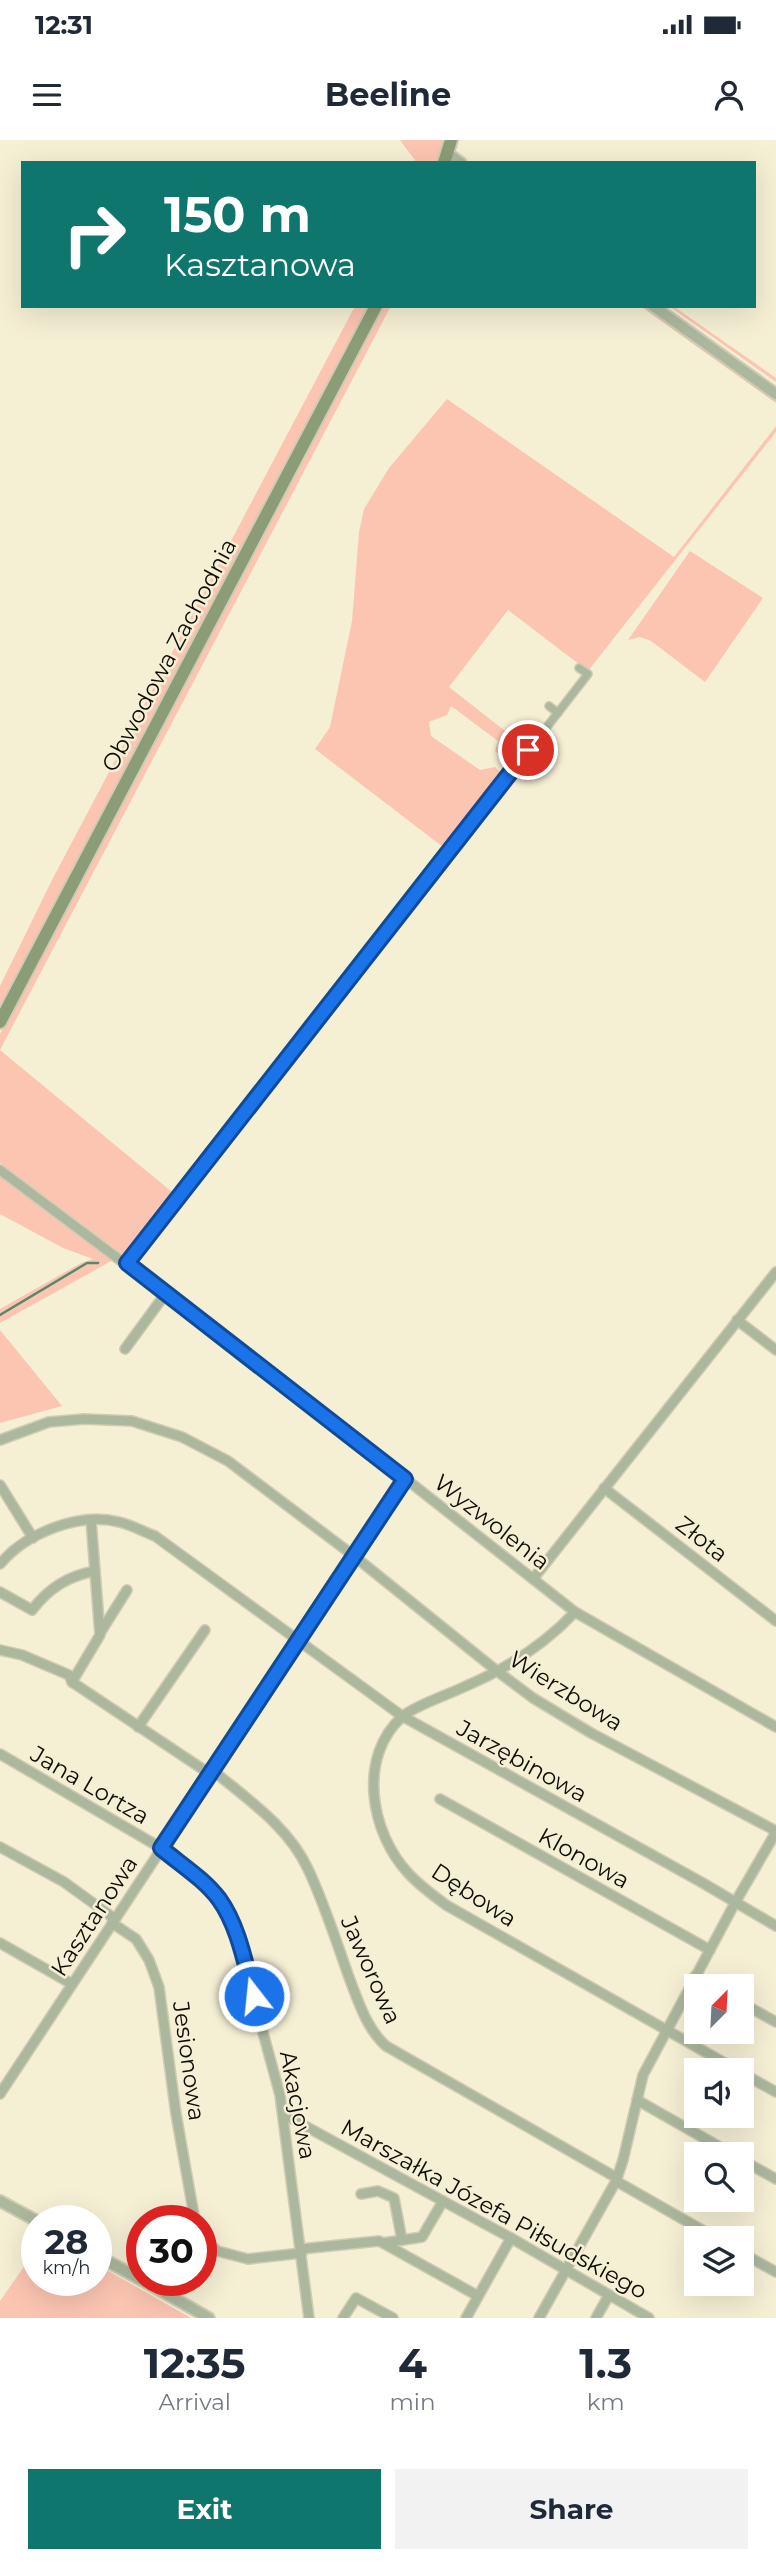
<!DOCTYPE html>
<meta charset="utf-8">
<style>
:root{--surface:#fff;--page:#f2f2f3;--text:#1f2937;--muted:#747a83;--accent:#0f766e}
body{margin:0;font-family:Montserrat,sans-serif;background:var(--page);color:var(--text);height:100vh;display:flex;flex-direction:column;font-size:26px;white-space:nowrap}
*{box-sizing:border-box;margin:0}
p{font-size:23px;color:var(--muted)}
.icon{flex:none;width:38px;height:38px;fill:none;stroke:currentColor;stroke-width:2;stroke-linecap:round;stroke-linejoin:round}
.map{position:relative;height:2178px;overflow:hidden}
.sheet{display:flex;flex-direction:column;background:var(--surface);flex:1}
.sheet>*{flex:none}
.banner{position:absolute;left:21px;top:21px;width:735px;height:147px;border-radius:0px;box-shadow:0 7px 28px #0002;background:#0f766e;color:#fff;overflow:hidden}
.needle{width:46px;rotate:24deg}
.controls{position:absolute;left:684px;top:1834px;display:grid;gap:14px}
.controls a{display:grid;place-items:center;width:70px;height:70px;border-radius:0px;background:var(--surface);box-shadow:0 7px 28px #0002;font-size:35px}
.speed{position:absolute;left:21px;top:2065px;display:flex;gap:14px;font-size:35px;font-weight:700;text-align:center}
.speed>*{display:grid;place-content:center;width:91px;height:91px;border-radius:50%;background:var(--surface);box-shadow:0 7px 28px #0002;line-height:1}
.speed small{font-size:18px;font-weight:400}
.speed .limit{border:10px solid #d22;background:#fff;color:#111}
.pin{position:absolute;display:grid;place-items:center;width:60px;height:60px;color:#fff;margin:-30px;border:4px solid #fff;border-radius:50%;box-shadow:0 2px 7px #0007}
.me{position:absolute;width:77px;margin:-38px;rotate:344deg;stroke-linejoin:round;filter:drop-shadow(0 0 5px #0008)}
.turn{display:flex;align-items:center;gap:24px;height:147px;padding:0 28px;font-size:32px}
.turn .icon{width:91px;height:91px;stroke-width:2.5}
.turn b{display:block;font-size:49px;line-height:60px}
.eta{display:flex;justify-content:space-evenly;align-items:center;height:119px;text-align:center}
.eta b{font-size:42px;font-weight:700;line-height:49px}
.primary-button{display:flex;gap:14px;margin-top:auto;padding:14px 28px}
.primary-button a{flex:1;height:80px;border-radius:0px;background:var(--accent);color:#fff;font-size:28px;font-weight:700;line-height:80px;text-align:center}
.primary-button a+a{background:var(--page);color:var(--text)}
.status{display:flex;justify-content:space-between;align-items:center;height:49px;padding:0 35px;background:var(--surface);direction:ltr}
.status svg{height:19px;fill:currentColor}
header{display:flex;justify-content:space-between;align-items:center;height:91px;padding:0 28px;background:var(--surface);font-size:32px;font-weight:700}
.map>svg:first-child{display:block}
.green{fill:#fcc5b2}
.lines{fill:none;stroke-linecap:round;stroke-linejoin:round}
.stream{stroke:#5b886c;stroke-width:2.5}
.pedestrian-casing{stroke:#d0cbb3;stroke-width:10}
.minor-casing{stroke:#d0cbb3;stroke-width:12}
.tertiary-casing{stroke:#d0cbb3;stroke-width:14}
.secondary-casing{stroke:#d0cbb3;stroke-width:16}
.pedestrian{stroke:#acb89e;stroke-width:7}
.minor{stroke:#acb89e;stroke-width:9}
.tertiary{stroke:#acb89e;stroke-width:10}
.secondary{stroke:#8b9d77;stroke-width:12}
.route-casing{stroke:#114b97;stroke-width:18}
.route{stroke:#1a73e8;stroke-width:12}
.labels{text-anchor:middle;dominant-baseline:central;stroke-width:5;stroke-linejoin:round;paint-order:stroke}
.street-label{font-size:23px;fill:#0d0b04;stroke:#f5f0d4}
</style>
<div class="status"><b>12:31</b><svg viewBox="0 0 49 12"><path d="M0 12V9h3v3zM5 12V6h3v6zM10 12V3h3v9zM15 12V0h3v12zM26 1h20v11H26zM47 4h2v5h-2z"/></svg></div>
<header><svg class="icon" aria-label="menu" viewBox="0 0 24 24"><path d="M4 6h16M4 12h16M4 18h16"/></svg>Beeline<svg class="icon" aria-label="person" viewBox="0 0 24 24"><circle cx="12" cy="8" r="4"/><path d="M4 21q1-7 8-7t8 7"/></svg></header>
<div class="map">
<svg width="776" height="2178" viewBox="0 0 776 2178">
<rect width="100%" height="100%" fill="#f5f0d4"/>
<g class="green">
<path d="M400 0H444L436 23H417Z"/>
<path d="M355 166H370L0 870V846L52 740Z"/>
<path d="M382 166H391L0 910V894Z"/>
<path d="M640 166H646L776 259V263Z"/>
<path d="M669 166H673L776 238V242Z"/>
<path d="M447 259 674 417 776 286V292L588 531 508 470 449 547 527 608 515 622 509 621 495 611 498 601 451 566 447 575 429 582 431 596 480 630 495 627 502 634V638L460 691 443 707 315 609 330 587 352 481 359 392 364 369 389 328Z"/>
<path d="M690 411 763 458 705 542 651 501 640 497 628 500Z"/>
<path d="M0 910 172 1052 123 1115 0 1023Z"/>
<path d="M0 1037 113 1120 0 1183V1169L81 1123 93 1119 63 1108 0 1074Z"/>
<path d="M0 1190 62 1266 0 1283Z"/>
<path d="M37 2108V2140H96V2124L191 2178H0V2161Z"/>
</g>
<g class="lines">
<path class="stream" d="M0 1175 87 1123H98"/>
<defs>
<g id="pedestrian">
<path d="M549 566 558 573"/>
<path d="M523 599 532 606 588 534 579 528"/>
</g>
<g id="minor">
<path d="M0 1030 280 1240 575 1472 776 1587"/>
<path d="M127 1123 532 606"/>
<path d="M737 1180 776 1210"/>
<path d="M125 1209 166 1153"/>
<path d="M0 1300 49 1282 84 1279 132 1281 182 1297 228 1321 354 1416 497 1531 533 1558 591 1593 776 1691"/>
<path d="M0 1345 33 1398"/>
<path d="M604 1348 776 1481"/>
<path d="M0 1424C26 1393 79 1372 119 1382 132 1385 144 1392 155 1396L402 1576 701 1742 776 1786"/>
<path d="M533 1439 776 1132"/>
<path d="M0 1452 32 1470C49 1448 68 1436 95 1431"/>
<path d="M575 1472C544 1505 508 1528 466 1546 450 1554 416 1565 403 1576 357 1616 370 1693 409 1734 420 1746 433 1755 446 1765L737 1930"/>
<path d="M100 1493 127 1450"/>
<path d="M0 1510 22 1515 69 1535 72 1542 204 1630 216 1633C251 1662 289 1688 308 1729 325 1765 337 1804 350 1840 359 1863 367 1889 386 1906L617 2038"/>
<path d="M72 1542 100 1495 91 1380"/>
<path d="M138 1587 205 1490"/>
<path d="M0 1614 161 1708 201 1740 219 1759 235 1790 280 1955 309 2178"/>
<path d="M440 1659 710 1810"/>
<path d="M0 1707 64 1742 115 1779"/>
<path d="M112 1783 136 1799 149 1820 159 1847 176 1974 195 2081"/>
<path d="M0 1803 72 1844"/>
<path d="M695 1836 713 1846"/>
<path d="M742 1863 776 1882"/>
<path d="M742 1933 776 1952"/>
<path d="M0 1954 405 1339"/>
<path d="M637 1960 732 2014"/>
<path d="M283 1974 511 2098 649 2178"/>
<path d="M742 2020 776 2039"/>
<path d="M616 2041 716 2098"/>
<path d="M361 2054 378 2051 394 2058 402 2100"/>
<path d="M201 2095 217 2111 248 2119 302 2113"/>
<path d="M383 2103 478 2156"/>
<path d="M301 2109 379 2101 383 2103 422 2097 443 2061"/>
<path d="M742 2113 776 2132"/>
<path d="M343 2178 356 2158 393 2178"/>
<path d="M466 2178 511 2098"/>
<path d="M539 2178 616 2041 623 2020 643 1935 736 1761 776 1692"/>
<path d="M596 2178 609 2155"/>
</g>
<g id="tertiary">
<path d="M447 13 461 23"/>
<path d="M653 166 776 254"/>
<path d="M0 2061 37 2081"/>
<path d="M96 2115 142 2140"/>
<path d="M142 2140 209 2178"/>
</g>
<g id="secondary">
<path d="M444 23 451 0"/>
<path d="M0 882 376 166"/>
</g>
</defs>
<use href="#pedestrian" class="pedestrian-casing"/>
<use href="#minor" class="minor-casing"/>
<use href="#tertiary" class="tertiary-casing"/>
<use href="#secondary" class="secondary-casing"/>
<use href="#pedestrian" class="pedestrian"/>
<use href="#minor" class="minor"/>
<use href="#tertiary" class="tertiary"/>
<use href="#secondary" class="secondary"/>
</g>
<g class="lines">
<defs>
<path id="route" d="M254 1856C245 1824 239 1787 219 1759 204 1739 180 1724 161 1708L405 1339 127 1123 528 610"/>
</defs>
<use href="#route" class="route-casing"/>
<use href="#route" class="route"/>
</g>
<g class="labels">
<g class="street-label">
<text transform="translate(169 515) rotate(-62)">Obwodowa Zachodnia</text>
<text transform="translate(492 1382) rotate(38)">Wyzwolenia</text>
<text transform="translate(702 1399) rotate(38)">Złota</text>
<text transform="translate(566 1551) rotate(32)">Wierzbowa</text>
<text transform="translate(522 1621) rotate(29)">Jarzębinowa</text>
<text transform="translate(90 1645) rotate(30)">Jana Lortza</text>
<text transform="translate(584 1718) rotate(29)">Klonowa</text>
<text transform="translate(474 1755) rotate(33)">Dębowa</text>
<text transform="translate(94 1776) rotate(-57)">Kasztanowa</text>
<text transform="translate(371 1830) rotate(66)">Jaworowa</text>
<text transform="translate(189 1921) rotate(82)">Jesionowa</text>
<text transform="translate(298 1965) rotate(79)">Akacjowa</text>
<text transform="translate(494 2069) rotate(29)">Marszałka Józefa Piłsudskiego</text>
</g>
</g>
</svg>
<div class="controls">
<a><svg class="needle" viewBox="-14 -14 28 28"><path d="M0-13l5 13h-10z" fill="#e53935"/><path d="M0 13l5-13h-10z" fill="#747a83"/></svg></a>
<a><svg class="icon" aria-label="sound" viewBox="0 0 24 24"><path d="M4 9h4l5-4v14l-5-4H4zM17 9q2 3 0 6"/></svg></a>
<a><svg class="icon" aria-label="search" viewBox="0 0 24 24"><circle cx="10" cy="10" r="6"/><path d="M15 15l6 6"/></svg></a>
<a><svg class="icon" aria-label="layers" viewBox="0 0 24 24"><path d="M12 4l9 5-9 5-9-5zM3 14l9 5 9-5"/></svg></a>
</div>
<div class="speed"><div>28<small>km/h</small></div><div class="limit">30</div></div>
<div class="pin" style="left:528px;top:610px;background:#d93025"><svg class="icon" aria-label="arrive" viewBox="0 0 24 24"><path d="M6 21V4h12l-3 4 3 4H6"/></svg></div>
<svg class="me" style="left:254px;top:1856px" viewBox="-20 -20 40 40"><circle r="17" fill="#1a73e8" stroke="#fff" stroke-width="3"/><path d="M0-11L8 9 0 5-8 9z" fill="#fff"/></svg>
<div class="banner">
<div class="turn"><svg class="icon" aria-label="right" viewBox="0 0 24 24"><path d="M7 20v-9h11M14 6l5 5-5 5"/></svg><div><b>150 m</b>Kasztanowa</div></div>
</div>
</div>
<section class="sheet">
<div class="eta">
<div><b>12:35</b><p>Arrival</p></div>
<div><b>4</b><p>min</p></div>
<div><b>1.3</b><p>km</p></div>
</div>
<div class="primary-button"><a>Exit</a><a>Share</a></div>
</section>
